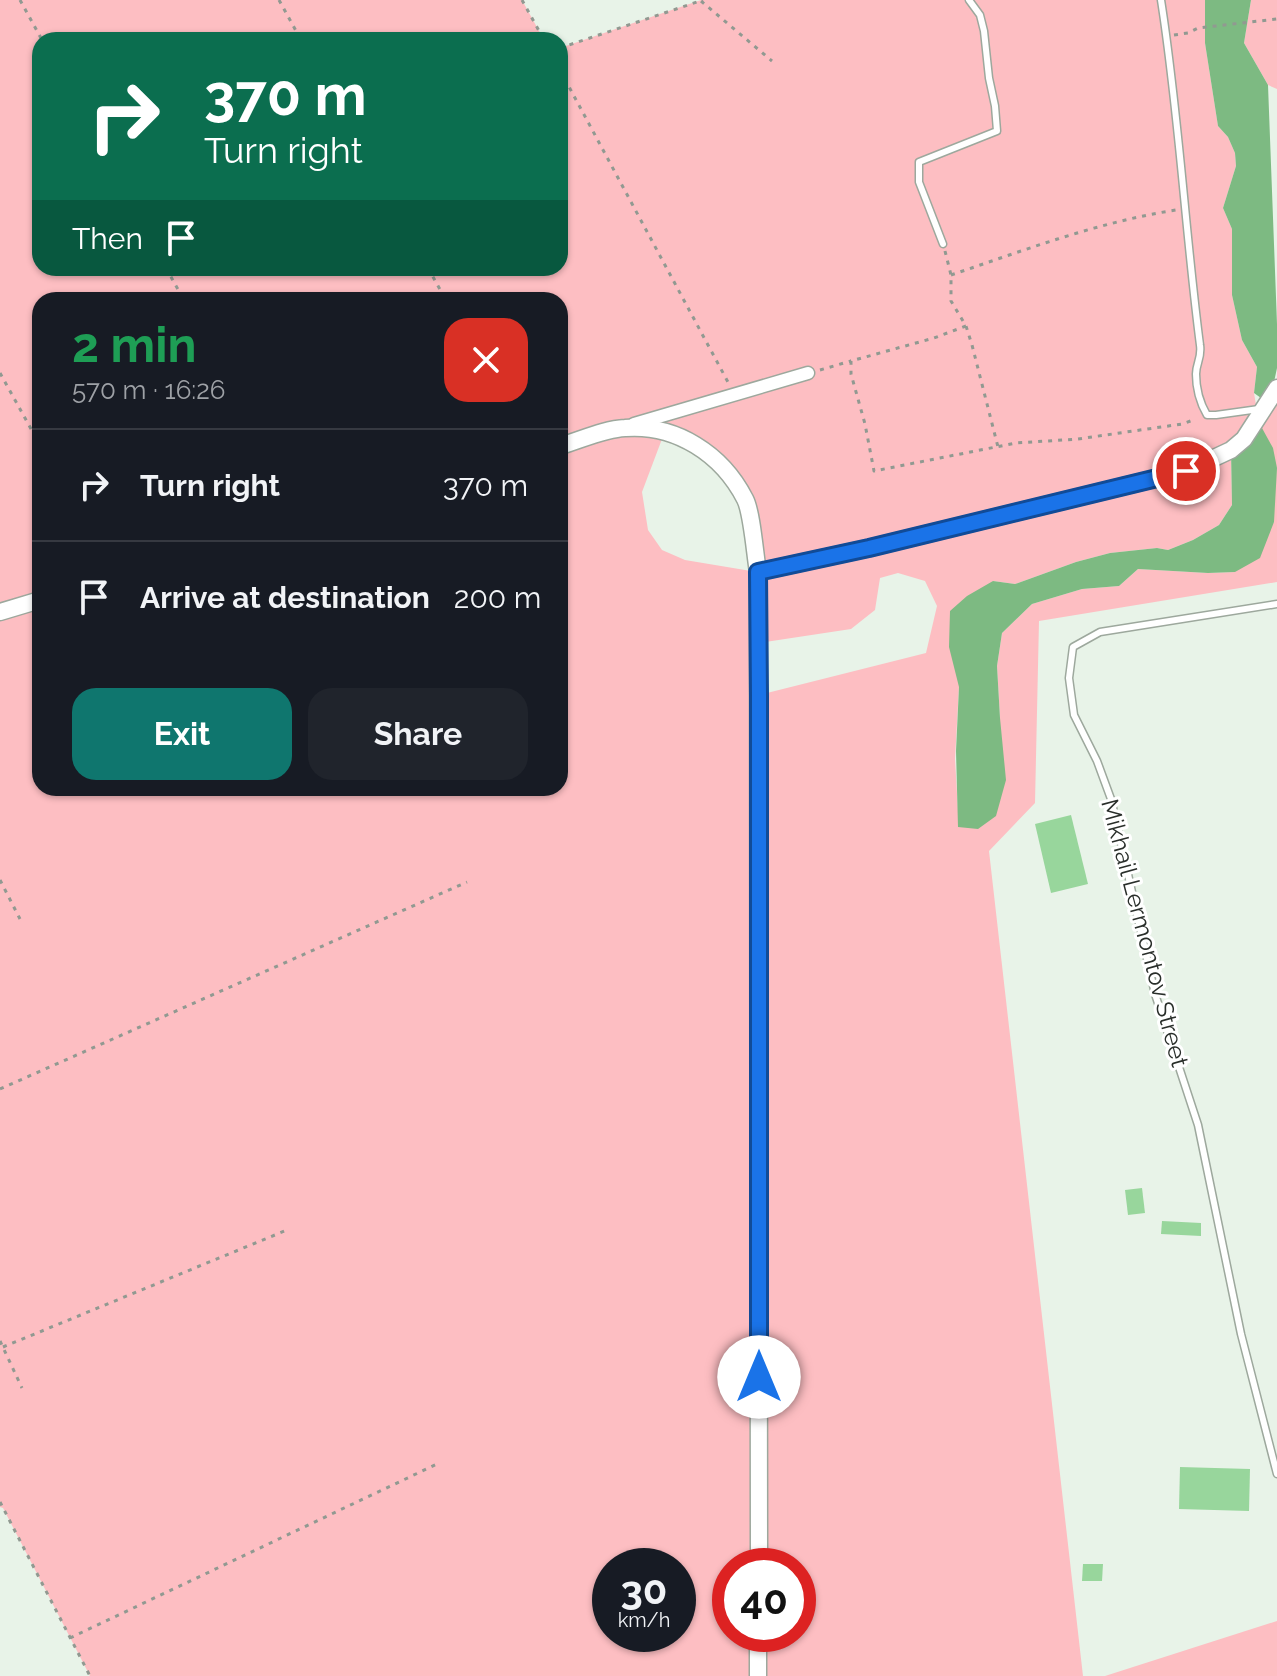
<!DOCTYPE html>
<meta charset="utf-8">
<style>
:root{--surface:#171b24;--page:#20242c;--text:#f1f3f6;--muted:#9ea1a6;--line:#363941;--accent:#0f766e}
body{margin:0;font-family:Raleway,sans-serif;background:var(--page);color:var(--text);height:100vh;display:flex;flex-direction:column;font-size:30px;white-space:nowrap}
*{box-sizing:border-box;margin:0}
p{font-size:26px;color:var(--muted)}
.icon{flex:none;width:44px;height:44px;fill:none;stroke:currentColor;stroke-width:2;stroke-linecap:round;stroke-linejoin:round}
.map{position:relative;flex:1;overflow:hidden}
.sheet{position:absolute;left:32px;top:292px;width:536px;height:504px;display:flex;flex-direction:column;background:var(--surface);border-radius:24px;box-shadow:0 2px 6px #0004}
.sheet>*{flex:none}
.top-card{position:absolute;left:32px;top:32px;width:536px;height:244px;border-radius:24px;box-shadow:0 2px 6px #0004;background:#0b6e4f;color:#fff;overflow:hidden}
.speed{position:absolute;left:592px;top:1548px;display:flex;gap:16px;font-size:40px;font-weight:700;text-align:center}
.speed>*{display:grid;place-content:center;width:104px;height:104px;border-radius:50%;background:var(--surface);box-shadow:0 2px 6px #0004;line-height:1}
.speed small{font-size:20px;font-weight:400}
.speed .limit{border:12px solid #d22;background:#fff;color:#111}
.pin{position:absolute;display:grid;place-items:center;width:68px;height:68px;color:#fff;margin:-34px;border:4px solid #fff;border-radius:50%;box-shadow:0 2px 8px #0007}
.me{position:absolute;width:88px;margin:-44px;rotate:0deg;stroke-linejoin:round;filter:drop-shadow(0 0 6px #0008)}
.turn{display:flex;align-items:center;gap:28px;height:168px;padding:0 40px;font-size:36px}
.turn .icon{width:104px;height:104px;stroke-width:2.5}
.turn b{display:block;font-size:56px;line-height:68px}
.then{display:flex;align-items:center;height:76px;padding:0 40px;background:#0003;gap:16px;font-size:30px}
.round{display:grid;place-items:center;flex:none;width:84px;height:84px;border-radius:24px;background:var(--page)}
.overview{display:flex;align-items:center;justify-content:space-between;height:136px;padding:0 40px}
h1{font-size:48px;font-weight:700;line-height:60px;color:#1e9e55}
.cta{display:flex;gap:16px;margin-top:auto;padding:16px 40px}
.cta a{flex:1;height:92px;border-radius:24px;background:var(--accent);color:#fff;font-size:32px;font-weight:700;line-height:92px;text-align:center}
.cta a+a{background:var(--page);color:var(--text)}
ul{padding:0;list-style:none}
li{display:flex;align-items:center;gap:24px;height:112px;padding:0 40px;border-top:2px solid var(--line)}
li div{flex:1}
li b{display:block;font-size:30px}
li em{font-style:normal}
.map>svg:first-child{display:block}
.green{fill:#fdbec2;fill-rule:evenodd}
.water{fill:#7dba82}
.building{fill:#98d69c}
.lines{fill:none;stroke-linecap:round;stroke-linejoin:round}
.service-casing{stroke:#9da89d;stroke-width:9}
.minor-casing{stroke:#9da89d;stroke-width:15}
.tertiary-casing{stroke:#9da89d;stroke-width:19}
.path{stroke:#919991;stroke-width:3;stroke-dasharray:4 6;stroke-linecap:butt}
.service{stroke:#fff;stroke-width:6}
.minor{stroke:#fff;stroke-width:12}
.tertiary{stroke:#fff;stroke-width:16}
.route-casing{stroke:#114b97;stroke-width:20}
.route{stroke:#1a73e8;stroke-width:14}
.labels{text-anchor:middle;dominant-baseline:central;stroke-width:6;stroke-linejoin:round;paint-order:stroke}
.street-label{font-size:24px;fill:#292e2a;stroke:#fff}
</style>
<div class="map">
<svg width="1277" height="1676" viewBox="0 0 1277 1676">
<rect width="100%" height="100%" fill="#e8f3e8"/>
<g class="green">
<path d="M0 0H522L544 40H40V268H560V48L701 0H1205V43L1218 126 1228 137 1235 153 1236 166 1223 208 1232 229V295L1242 340 1257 367 1254 393 1258 417 1277 388V582L1039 621 1035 803 989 851 1083 1676H90L3 1508 0 1507ZM40 300H560V788H40ZM665 431 725 470 746 501 757 572 685 560 662 550 648 530 642 492ZM1231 450 1274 496V522L1235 572 1208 573 1138 569 1119 586 1082 589 1032 604 1002 633 997 666 1000 718 959 827 955 759 959 687 993 581 1015 584 1076 562 1110 553 1157 548 1168 550 1193 540 1219 525 1232 505ZM898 573 925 581 937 606 926 653 759 695V643L851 629 875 610 880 578ZM610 1566H678V1634H610ZM730 1566H798V1634H730Z"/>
<path d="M1251 0H1277V89L1268 85 1244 43Z"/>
<path d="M1277 1621V1676H1105Z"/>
</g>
<g class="water">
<path d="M1205 0H1251L1244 43 1268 85 1277 324V368L1274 382 1261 398 1254 393 1257 367 1242 340 1232 295V229L1223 208 1236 166 1235 153 1228 137 1218 126 1205 43Z"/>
<path d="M1257 419 1273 448 1277 468 1274 522 1260 558 1235 572 1208 573 1138 569 1119 586 1082 589 1032 604 1002 633 997 666 1000 718 1006 780 996 816 978 829 958 827 956 751 959 687 949 647 950 611 967 596 993 581 1015 584 1076 562 1110 553 1157 548 1168 550 1193 540 1219 525 1232 505 1231 450Z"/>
</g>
<g class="building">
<path d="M1071 815 1088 884 1051 893 1035 824Z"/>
<path d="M1142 1188 1145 1213 1128 1215 1125 1190Z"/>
<path d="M1162 1221 1201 1223V1236L1161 1234Z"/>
<path d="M1180 1467 1250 1469 1249 1511 1179 1509Z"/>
<path d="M1083 1564H1103L1102 1581H1082Z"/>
</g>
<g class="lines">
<defs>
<g id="service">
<path d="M1161 0C1179 114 1185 230 1200 345 1202 358 1196 363 1196 374 1196 388 1200 403 1207 415H1216L1259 409"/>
<path d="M943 244 919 182V162L997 131 995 106 989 78 984 31 980 15 969 0"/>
<path d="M1277 604 1100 632 1073 647 1069 678 1074 715 1097 761 1111 799 1155 994 1198 1125 1241 1334 1277 1474"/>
</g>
<path id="minor" d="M634 424 808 373"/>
<g id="tertiary">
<path d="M560 446C581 440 604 429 625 428 676 424 722 454 745 499 752 512 755 555 758 572"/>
<path d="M0 612 40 600"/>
<path d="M759 1566 758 572 869 548 1186 471 1231 450 1244 439 1277 388"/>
<path d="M758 1676V1634"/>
</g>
</defs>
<use href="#service" class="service-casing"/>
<use href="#minor" class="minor-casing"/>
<use href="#tertiary" class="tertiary-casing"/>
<g class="path">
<path d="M20 0 42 40"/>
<path d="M279 0 301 40"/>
<path d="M522 0 544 40"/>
<path d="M701 1 772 61"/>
<path d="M1174 35 1188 33 1198 28 1277 19"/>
<path d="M560 48 703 0"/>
<path d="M560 70 729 384"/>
<path d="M945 251 951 275V301L966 326 972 345 998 447"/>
<path d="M166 268 184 300"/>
<path d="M428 268 446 300"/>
<path d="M951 275C1025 250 1098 222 1176 210"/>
<path d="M966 326 934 338 851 361V374L865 424 874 471 1016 443 1078 439 1182 424 1196 419"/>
<path d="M820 370 851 361"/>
<path d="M0 373 40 445"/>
<path d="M0 880 20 919"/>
<path d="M0 1089 467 882"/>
<path d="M0 1341 22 1388"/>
<path d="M3 1347 287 1230"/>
<path d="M0 1502 90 1676"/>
<path d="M70 1638 437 1464"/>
</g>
<use href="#service" class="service"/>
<use href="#minor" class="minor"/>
<use href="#tertiary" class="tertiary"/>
</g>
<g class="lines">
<defs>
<path id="route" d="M759 1377V696L758 572 869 548 1186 471"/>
</defs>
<use href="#route" class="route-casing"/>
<use href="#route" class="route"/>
</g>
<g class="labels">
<g class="street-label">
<text transform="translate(1145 933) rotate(75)">Mikhail Lermontov Street</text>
</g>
</g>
</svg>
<div class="speed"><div>30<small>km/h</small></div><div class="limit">40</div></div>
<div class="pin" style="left:1186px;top:471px;background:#d93025"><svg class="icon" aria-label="arrive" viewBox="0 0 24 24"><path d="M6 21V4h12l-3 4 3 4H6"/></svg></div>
<svg class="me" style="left:759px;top:1377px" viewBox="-20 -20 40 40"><circle r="19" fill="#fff"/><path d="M0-13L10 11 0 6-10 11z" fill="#1a73e8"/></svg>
<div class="top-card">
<div class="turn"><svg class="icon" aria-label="right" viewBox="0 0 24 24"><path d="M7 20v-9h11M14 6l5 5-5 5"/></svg><div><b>370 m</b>Turn right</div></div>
<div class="then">Then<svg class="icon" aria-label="arrive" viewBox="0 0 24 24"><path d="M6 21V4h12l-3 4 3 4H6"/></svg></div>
</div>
<section class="sheet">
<div class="overview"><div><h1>2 min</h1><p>570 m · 16:26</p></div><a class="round" style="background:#d93025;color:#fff"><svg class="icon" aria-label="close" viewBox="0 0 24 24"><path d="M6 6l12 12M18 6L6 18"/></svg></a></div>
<ul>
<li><svg class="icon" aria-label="right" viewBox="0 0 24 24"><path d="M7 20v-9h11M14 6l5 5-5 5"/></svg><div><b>Turn right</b></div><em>370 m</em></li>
<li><svg class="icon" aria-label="arrive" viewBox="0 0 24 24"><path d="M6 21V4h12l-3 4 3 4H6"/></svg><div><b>Arrive at destination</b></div><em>200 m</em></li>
</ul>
<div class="cta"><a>Exit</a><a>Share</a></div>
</section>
</div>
